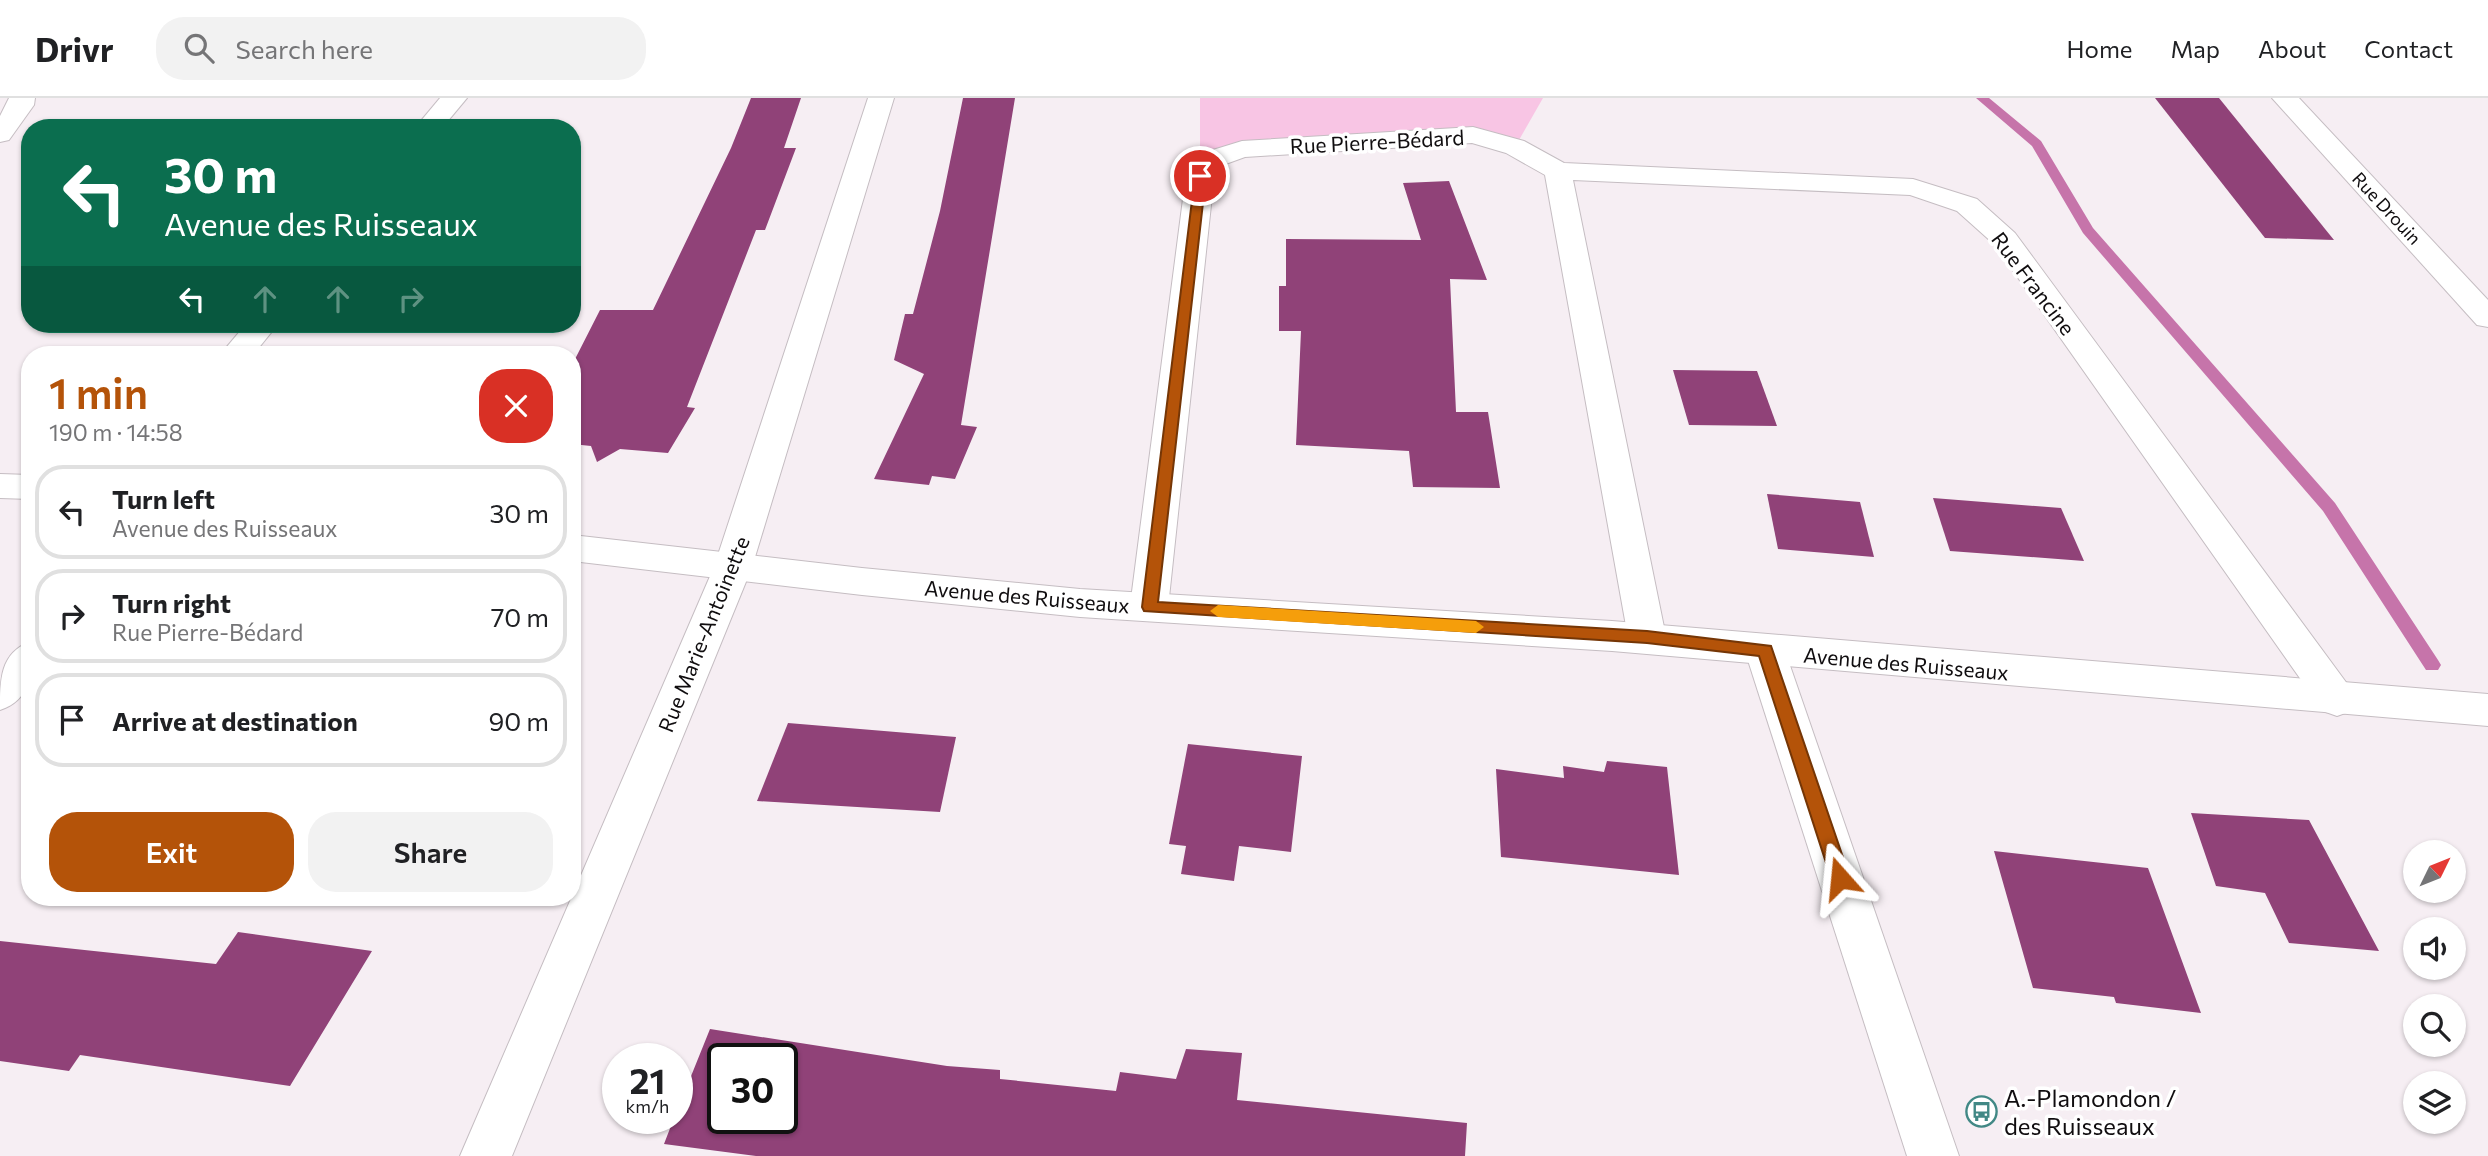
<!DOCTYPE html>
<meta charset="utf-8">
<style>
:root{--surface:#fff;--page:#f2f2f2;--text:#202124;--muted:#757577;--line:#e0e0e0;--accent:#b45309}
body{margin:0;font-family:Commissioner,sans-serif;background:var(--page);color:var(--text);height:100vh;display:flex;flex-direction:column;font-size:26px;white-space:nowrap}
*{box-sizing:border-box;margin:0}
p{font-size:23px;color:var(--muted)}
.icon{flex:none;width:38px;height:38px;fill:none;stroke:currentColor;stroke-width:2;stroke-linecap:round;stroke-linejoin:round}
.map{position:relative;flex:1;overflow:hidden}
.details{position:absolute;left:21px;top:248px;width:560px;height:560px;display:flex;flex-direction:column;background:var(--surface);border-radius:28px;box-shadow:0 2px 5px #0004}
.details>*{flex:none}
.top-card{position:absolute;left:21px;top:21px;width:560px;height:214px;border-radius:28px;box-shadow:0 2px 5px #0004;background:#0b6e4f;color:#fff;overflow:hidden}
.needle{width:46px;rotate:47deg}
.fabs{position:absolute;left:2403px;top:742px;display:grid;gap:14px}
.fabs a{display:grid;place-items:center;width:63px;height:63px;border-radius:50%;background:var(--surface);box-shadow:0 2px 5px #0004;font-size:35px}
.speed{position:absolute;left:602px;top:945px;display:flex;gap:14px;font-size:35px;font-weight:700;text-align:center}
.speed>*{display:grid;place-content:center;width:91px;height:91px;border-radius:50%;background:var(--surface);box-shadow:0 2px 5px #0004;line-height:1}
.speed small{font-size:18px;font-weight:400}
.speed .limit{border:4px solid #111;border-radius:10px;background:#fff;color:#111}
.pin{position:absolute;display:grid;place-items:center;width:60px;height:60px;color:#fff;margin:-30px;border:4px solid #fff;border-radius:50%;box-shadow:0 2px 7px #0007}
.me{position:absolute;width:77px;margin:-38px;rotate:342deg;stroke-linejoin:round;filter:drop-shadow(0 0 5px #0008)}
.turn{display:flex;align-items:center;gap:24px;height:147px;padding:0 28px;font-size:32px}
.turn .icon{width:91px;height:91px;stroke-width:2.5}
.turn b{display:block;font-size:49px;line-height:60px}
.lanes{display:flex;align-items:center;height:66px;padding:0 28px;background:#0003;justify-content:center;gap:35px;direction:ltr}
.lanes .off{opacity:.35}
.round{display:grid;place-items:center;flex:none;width:74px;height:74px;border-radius:28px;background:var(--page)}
.overview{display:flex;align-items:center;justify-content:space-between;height:119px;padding:0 28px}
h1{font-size:42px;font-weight:600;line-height:52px;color:var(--accent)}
.cta{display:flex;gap:14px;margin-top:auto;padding:14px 28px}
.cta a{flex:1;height:80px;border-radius:28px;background:var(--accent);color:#fff;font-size:28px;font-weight:600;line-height:80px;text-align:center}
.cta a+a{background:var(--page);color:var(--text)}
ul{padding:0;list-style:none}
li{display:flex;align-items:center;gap:21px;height:94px;margin:0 14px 10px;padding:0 14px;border:4px solid var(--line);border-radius:28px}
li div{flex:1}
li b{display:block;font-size:26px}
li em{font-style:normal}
header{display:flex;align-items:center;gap:42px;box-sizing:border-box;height:98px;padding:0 35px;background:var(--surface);border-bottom:2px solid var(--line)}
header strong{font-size:33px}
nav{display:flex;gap:38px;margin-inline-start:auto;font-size:24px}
.search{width:490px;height:63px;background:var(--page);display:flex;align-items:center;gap:18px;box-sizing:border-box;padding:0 24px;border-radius:28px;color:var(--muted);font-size:26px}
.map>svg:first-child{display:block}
.green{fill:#f8c5e4}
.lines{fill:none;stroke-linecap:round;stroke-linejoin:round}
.stream{fill:#c674aa;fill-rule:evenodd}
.building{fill:#904278;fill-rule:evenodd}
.street-casing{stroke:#c5bdc2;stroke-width:2}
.secondary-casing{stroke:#c5bdc2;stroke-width:2}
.street{fill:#fff;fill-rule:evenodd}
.secondary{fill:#fff;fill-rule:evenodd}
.route{fill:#b45309;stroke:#753606;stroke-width:2}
.slow{fill:#f59e0b}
.labels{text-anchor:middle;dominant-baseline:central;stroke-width:7;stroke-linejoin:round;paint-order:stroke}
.far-street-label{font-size:18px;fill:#100d0f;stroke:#fff}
.street-label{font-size:21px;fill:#100d0f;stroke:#fff}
.near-poi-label{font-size:24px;fill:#100d0f;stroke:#fff;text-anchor:start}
</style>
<header>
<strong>Drivr</strong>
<div class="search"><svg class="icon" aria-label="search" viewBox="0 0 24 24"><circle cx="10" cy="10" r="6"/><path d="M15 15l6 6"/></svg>Search here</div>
<nav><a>Home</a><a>Map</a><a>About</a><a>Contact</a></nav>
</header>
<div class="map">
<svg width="2488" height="1058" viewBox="0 0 2488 1058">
<rect width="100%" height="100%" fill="#f6eef3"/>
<path class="green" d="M1200 0H1543L1515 49 1473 37 1242 51 1200 78Z"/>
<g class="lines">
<path class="stream" d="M1976 0H1989L2041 43 2093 130 2335 405 2438 562 2441 567 2438 572H2426L2323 413 2083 135 2032 48Z"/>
</g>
<g class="building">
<path d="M751 0H801L784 50H796L765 132H756L687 309 695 310 668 355 620 351 597 364 591 348 572 346V267L600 212H653L731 50Z"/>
<path d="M963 0H1015L961 327 977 329 955 381 932 378 929 387 874 381 924 276 894 262 905 216H913L940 113Z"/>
<path d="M2155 0H2219L2334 142 2265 140Z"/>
<path d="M1449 83 1487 182 1450 181 1456 314H1488L1500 390 1413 389 1409 353 1296 347 1301 233H1279V188H1286V141L1421 142 1403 85Z"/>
<path d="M1673 272 1757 273 1777 328 1689 327Z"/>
<path d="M1767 396 1860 404 1874 459 1778 451Z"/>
<path d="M1933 400 2061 410 2084 463 1950 453Z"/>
<path d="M788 625 956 639 940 714 757 703Z"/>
<path d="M1188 646 1302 658 1291 754 1239 748 1234 783 1181 776 1186 748 1169 746Z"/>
<path d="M1607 663 1667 669 1679 777 1501 759 1496 671 1564 680 1563 668 1604 674Z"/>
<path d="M2191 715 2309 722 2379 853 2289 845 2265 795 2216 788Z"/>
<path d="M1994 753 2148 770 2201 915 2116 905 2114 899 2033 890Z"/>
<path d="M238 834 372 853 290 988 80 957 69 973 0 963V843L216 866Z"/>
<path d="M710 931 947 968 1000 972V981L1116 993 1120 974 1176 981 1186 951 1242 955 1237 1002 1467 1025 1465 1058H756L664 1046 674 1020H677V1013ZM723 961H782V1020H723Z"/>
</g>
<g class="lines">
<defs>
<g id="street">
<path d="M9 0H35L34 7 9 42 0 44V18Z"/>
<path d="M440 0H467L442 30H415Z"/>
<path d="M868 0H894L752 469 512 1058H460L714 469Z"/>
<path d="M2272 0H2299L2488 202V229L2477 227Z"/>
<path d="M1473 29 1524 43 1564 65 1913 81 1977 101 2015 135 2351 591 2357 602 2351 613 2337 618 2323 613 1995 147 1957 113 1910 97 1573 82 1666 539 1661 549 1647 554 1633 549 1628 539 1545 77 1506 55 1472 45 1245 59 1223 67 1214 79 1168 509 1162 519 1149 523 1136 519 1130 509 1186 78 1203 55 1242 43Z"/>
<path d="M246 226H278L253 257H220Z"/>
<path d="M1765 538 1779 542 1785 553 1959 1058H1907L1745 553 1751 542Z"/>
<path d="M30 544C30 574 33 601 0 612 0 582 0 555 30 544Z"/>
</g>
<g id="secondary">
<path d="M0 376 30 377V401L0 400Z"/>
<path d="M572 437 862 470 1080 491 1612 523 2488 596V628L1612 553 1080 519 862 497 572 463Z"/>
</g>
</defs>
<use href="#street" class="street-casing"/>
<use href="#secondary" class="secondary-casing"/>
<use href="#street" class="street"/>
<use href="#secondary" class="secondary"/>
</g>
<path class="route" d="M1200 74 1206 78 1158 504 1647 533 1771 548 1850 780 1847 786H1834L1831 780 1759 558 1647 545 1144 513 1142 509 1195 78Z"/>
<path class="slow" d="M1218 507 1476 523 1484 529 1476 535 1218 519 1210 513Z"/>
<defs>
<symbol id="bus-ring" viewBox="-11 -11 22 22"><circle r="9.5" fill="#fff" stroke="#418885" stroke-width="1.5"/><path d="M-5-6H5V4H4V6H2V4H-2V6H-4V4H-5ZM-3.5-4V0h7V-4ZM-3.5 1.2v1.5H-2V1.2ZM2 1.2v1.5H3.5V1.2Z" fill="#418885"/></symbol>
</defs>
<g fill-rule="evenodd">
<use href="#bus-ring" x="1964" y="996" width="35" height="35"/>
</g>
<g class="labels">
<g class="far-street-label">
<text transform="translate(2387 110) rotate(47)">Rue Drouin</text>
</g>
<g class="street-label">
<text transform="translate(1377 43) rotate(-3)">Rue Pierre-Bédard</text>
<text transform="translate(2034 185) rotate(53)">Rue Francine</text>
<text transform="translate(1027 498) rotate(5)">Avenue des Ruisseaux</text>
<text transform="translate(703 536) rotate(-68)">Rue Marie-Antoinette</text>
<text transform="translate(1906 565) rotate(5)">Avenue des Ruisseaux</text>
</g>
<g class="near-poi-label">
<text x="2004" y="999">A.-Plamondon /<tspan x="2004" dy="28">des Ruisseaux</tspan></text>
</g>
</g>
</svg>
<div class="fabs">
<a><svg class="needle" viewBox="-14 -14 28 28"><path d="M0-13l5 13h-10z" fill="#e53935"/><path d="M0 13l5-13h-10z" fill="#757577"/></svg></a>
<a><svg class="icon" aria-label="sound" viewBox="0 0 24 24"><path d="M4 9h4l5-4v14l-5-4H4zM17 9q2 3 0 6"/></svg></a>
<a><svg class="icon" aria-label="search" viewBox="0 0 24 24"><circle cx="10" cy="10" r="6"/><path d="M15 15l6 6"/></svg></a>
<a><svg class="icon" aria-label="layers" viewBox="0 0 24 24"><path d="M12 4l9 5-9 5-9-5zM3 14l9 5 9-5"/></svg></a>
</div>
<div class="speed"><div>21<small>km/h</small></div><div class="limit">30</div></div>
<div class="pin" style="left:1200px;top:78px;background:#d93025"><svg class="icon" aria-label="arrive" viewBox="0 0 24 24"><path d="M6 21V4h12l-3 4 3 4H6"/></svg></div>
<svg class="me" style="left:1840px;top:780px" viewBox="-20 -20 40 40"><path d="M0-17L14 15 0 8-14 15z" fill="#b45309" stroke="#fff" stroke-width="4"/></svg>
<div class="top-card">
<div class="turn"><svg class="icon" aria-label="left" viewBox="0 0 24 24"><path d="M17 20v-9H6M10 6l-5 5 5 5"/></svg><div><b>30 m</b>Avenue des Ruisseaux</div></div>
<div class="lanes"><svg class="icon" aria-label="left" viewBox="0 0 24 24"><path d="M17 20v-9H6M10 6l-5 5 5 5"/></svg><svg class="icon off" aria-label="ahead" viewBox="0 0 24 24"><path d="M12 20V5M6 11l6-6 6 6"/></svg><svg class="icon off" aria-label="ahead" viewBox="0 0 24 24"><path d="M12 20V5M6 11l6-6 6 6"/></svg><svg class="icon off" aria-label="right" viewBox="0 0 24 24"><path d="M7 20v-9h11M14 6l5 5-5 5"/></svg></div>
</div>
<section class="details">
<div class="overview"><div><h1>1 min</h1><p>190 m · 14:58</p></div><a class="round" style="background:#d93025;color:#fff"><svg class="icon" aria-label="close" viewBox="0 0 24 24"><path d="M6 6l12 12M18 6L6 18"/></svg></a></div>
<ul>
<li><svg class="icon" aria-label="left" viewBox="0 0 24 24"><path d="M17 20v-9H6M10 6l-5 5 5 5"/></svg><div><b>Turn left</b><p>Avenue des Ruisseaux</p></div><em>30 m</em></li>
<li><svg class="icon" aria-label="right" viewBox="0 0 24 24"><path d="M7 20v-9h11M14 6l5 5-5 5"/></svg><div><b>Turn right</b><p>Rue Pierre-Bédard</p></div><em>70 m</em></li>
<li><svg class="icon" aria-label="arrive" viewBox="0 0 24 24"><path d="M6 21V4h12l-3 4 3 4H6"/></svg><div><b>Arrive at destination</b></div><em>90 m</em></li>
</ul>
<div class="cta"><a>Exit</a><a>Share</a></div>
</section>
</div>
